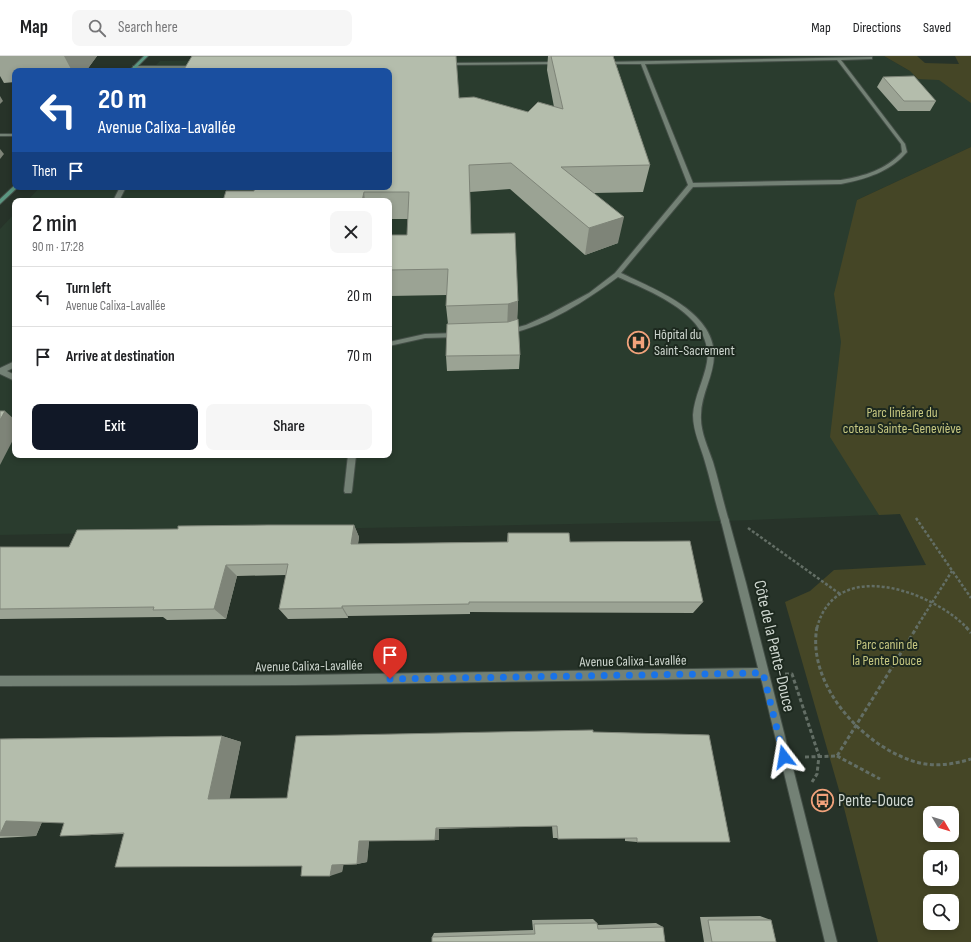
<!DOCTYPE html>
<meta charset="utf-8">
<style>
:root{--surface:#fff;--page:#f6f6f6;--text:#202124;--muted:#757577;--line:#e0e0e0;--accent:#111827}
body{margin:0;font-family:"Sofia Sans Condensed",sans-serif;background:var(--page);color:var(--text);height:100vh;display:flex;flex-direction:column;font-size:15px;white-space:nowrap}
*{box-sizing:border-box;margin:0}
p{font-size:13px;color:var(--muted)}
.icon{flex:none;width:22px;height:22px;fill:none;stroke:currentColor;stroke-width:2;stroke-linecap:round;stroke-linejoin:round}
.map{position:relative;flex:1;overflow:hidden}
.panel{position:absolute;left:12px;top:142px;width:380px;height:260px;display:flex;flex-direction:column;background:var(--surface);border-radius:8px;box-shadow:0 2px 6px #0003}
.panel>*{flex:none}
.hud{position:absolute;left:12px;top:12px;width:380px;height:122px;border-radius:8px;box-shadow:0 2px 6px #0003;background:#1a4fa0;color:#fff;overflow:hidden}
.needle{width:26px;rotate:128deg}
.buttons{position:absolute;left:923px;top:750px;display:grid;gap:8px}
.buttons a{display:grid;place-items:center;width:36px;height:36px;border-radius:8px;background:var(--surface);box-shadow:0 2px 6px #0003;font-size:20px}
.pin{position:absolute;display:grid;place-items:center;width:34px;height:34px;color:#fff;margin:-41px -17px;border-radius:50% 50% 50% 0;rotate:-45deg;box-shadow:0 0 4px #0007}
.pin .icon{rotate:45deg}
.me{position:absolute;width:44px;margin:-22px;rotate:346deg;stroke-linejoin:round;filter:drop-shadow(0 0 3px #0008)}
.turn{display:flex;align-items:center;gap:14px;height:84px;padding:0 20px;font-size:18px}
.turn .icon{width:52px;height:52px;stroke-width:2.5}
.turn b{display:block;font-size:28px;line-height:34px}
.then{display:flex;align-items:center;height:38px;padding:0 20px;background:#0003;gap:8px;font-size:15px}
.round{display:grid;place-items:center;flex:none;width:42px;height:42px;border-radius:8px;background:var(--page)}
.headline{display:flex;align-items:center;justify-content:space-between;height:68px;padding:0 20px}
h1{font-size:24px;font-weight:600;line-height:30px}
.cta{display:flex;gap:8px;margin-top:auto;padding:8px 20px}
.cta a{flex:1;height:46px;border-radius:8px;background:var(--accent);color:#fff;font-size:16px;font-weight:600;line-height:46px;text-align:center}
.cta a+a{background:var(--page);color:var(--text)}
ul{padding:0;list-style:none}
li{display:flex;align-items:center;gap:12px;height:60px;padding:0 20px;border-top:1px solid var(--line)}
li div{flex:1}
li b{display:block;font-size:15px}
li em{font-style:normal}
header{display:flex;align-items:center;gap:24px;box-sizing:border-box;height:56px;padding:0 20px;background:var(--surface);border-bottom:1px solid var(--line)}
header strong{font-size:19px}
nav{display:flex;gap:22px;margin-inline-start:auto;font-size:14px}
.search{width:280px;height:36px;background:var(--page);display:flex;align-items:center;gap:10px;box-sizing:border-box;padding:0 14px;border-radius:8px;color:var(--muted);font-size:15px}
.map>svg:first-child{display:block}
.built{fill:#2a3c2e}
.green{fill:#454626;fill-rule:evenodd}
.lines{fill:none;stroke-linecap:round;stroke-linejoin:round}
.service-casing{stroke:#444f47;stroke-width:2}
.minor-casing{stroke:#444f47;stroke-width:2}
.secondary-casing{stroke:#444f47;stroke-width:2}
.path-far1{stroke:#636e65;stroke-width:2.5;stroke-dasharray:3 2;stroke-linecap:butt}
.path{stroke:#636e65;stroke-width:3;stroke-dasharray:4 2.5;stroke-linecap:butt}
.service{fill:#738175;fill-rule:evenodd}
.minor{fill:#738175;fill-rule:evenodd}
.secondary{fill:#5b9681;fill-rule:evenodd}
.wall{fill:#9ba394}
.shaded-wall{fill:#7e8478}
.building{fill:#b4bdac;stroke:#7e8478}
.route{stroke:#1a73e8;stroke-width:7;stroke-dasharray:0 12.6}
.labels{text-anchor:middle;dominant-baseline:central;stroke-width:4;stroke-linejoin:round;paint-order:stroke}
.poi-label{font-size:14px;fill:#ced6cf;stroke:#1d291f;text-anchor:start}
.park-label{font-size:14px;fill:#c5c680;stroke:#1d291f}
.street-label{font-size:14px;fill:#ced6cf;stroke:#1d291f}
.near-street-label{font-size:17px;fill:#ced6cf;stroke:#1d291f}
.near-poi-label{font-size:17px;fill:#ced6cf;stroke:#1d291f;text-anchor:start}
</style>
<header>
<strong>Map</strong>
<div class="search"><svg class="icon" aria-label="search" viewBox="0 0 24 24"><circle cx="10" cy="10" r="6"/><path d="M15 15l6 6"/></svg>Search here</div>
<nav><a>Map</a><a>Directions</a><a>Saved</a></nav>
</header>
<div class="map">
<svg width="971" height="886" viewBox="0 0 971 886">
<rect width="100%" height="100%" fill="#273329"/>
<path class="built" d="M584 0H884L910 15 938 17 971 44V91L857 144 900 458 725 465 0 479V173L15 157V399H389V145H27L40 131H389V15H150L160 5Z"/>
<g class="green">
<path d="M884 0H917L925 7 959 8 955 0H971V47L939 24 918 23 910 15Z"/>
<path d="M971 91V886H878L843 748 785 546 810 535 834 514 926 509 900 458 879 459 830 381 841 286 834 238 857 144ZM930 757H952V779H930ZM930 801H952V823H930ZM930 845H952V867H930Z"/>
</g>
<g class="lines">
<defs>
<g id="service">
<path d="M872 1V3H871L841 4 905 88 907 96C890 116 866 123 841 128L693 131 621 217C654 233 714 255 714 299 714 320 701 338 701 359 700 375 708 391 713 406 719 426 723 445 729 465L728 468 725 469 722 468 721 465C715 446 711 426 705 406 701 391 693 376 693 359 694 341 704 324 707 306 714 259 651 236 618 221 584 246 550 268 509 278L506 276 507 274 526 269 548 259 589 237 615 217 688 129 641 8H603V6ZM837 4 901 88 902 96C885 114 865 120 841 124L693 127 645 8Z"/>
<path d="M556 6H557V8L446 9 444 8 446 7Z"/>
<path d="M133 10H194L196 11 194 12H135L133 11Z"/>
<path d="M120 131H126L119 145H113Z"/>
<path d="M457 277 460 279 459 281 425 282 389 290V286L425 278Z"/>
<path d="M15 305V311L7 315 15 319V325L0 318V312Z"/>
<path d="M348 399H356L352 435 351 437H345L344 435Z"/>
</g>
<g id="minor">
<rect x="0" y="78" width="15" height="2"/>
<path d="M725 461 728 462 729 465 746 527 837 886H825L761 622 296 629 0 630V620L296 619 758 612 721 465 722 462Z"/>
</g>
<g id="secondary">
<path d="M144 0H148L133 15H129Z"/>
<path d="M15 129V131H18L17 132 0 148V143Z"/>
</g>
</defs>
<use href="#service" class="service-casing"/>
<use href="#minor" class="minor-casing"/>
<use href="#secondary" class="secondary-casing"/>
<g class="path-far1">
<path d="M916 462 971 542"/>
<path d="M748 472 840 538"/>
<path d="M817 572C835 500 932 535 967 572"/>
<path d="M916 572 952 515"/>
</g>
<g class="path">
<path d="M817 571C806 630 866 694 920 707 937 711 954 708 971 703"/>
<path d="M966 571 971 577"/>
<path d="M785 618H792L819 700 817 718 812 726"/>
<path d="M837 700 880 723"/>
<path d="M805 701 837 700 917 571"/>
</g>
<use href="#service" class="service"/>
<use href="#minor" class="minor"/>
<use href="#secondary" class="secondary"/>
</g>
<g class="wall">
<path d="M0 0H97L86 15H15V26L4 27 0 20Z"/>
<path d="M548 0H613L650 109 643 136 594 137 618 187 585 199 510 133 470 136 471 178 518 245 517 263 520 299 519 313 447 315 446 300 448 268 446 250 447 239 389 240V179H407L408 163H389V145H223L254 135 459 42 528 56 554 51 547 14Z"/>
<path d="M883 21 936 45 930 55H898L877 31Z"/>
<path d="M354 469 359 481 358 488 507 486 508 477 570 486 703 546 693 557 470 556V558L348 560V562L288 563 279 553 286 519 237 520 226 563 167 564 163 561 0 563V491H69L178 473Z"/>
<path d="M593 676 709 679 637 786 625 785V782H553L552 770 439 773V784H435L369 785 367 806 357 808 343 809 342 816 124 778 60 780 64 767 42 766 36 780 0 782V683L222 680 241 686 229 743 287 742Z"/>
<path d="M760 860 771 864 776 886H704L700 861Z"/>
<path d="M593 863 597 867V869L656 867 663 871 665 886 432 881 434 877 533 874 532 864Z"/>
</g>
<g class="shaded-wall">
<path d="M64 0H97L86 15H72Z"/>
<path d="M0 40 3 45 0 48Z"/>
<path d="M0 93 4 98 0 103Z"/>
<path d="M364 136 365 145H362Z"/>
<path d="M624 161 618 187 585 199 589 172Z"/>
<path d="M518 245 517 270 507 274 508 248Z"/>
<path d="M5 355 15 364V380L0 409V364Z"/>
<path d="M354 469 359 481 356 500 351 488Z"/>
<path d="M226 509 237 520 226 563 214 553Z"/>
<path d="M342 550 348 560V562L342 552Z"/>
<path d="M222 680 241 686 229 746 208 743Z"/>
<path d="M6 765 42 766 36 780H0V778Z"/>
<path d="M436 772 439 773V784H435Z"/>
<path d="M359 785H369L367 806 357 808Z"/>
<path d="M344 807 342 816 330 820 332 809Z"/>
</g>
<g class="building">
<path d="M192 0H456L459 42 474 41 528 56 538 46 563 53 551 0H613L650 109 561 111 624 161 589 172 511 107 469 109 471 178 515 177 518 245 508 248 446 250 448 213 389 214V179H407L409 136H364L362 145H223L226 135H254L255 131H389V15H183Z"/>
<path d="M914 20 936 45H904L883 21Z"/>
<path d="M518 263 520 299 446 300 447 268 508 266Z"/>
<path d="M0 355H5L0 364Z"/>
<path d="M268 469H354L351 488 508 486V477H569L570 486 690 485 703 546H469V548L342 550V552L279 553 288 508 226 509 214 553 153 554 154 551 0 553V491H69L77 474 178 473V470Z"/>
<path d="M593 674V676L709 679 730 786H637V782L558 783 557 770 436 772 435 784 359 785 357 808 332 809 330 820H301L302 810 115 811 124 777 60 780 64 767 6 765 0 778V683L222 680 208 743 287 742 296 680Z"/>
<path d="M708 864H771L776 886H712Z"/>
<path d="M597 867 598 873 663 871 665 886H432V881L535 878 534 868Z"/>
</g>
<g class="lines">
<path class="route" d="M390 623 763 617 784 701"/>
</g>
<defs>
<symbol id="hospital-ring" viewBox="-11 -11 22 22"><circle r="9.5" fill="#1d291f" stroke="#f1a27b" stroke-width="1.5"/><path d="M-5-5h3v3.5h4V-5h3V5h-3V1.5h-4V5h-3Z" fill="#f1a27b"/></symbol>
<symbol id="bus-ring" viewBox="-11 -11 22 22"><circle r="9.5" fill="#1d291f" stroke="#f1a27b" stroke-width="1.5"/><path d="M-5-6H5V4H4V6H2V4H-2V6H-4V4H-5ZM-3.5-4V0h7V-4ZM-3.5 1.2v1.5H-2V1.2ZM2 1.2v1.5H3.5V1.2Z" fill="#f1a27b"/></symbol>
</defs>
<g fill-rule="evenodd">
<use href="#hospital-ring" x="626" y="274" width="25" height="25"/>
<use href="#bus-ring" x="810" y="732" width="25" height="25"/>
</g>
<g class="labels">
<g class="poi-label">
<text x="654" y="278">Hôpital du<tspan x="654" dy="16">Saint-Sacrement</tspan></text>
</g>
<g class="park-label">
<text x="902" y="356">Parc linéaire du<tspan x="902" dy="16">coteau Sainte-Geneviève</tspan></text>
<text x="887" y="588">Parc canin de<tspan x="887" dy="16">la Pente Douce</tspan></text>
</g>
<g class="street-label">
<text transform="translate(633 605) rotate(-1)">Avenue Calixa-Lavallée</text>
<text transform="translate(309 610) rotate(-1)">Avenue Calixa-Lavallée</text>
</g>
<g class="near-street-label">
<text transform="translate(774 590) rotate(77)">Côte de la Pente-Douce</text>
</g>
<g class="near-poi-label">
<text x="838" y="745">Pente-Douce</text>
</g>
</g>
</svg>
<div class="buttons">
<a><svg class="needle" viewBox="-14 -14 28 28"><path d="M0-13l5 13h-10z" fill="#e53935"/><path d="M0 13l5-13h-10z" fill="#757577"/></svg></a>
<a><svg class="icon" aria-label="sound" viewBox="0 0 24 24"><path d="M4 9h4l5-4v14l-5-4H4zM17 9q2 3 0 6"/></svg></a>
<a><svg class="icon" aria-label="search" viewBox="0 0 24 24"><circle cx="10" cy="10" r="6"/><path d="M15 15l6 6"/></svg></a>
</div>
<div class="pin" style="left:390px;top:623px;background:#d93025"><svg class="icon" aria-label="arrive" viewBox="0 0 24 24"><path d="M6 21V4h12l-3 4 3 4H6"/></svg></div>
<svg class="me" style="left:784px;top:701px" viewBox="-20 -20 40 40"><path d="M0-17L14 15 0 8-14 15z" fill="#1a73e8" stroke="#fff" stroke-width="4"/></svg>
<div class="hud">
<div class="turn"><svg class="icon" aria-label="left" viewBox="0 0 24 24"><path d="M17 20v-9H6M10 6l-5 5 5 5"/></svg><div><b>20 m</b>Avenue Calixa-Lavallée</div></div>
<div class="then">Then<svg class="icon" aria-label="arrive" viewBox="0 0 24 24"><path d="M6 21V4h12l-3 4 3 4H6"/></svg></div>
</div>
<section class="panel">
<div class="headline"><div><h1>2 min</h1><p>90 m · 17:28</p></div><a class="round"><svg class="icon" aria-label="close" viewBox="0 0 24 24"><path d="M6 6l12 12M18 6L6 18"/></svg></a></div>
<ul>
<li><svg class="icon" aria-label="left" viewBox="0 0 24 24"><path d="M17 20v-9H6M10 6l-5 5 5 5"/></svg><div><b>Turn left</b><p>Avenue Calixa-Lavallée</p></div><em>20 m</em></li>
<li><svg class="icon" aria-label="arrive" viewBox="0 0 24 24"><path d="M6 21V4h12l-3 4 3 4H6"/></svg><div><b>Arrive at destination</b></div><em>70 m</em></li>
</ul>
<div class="cta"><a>Exit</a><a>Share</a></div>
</section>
</div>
